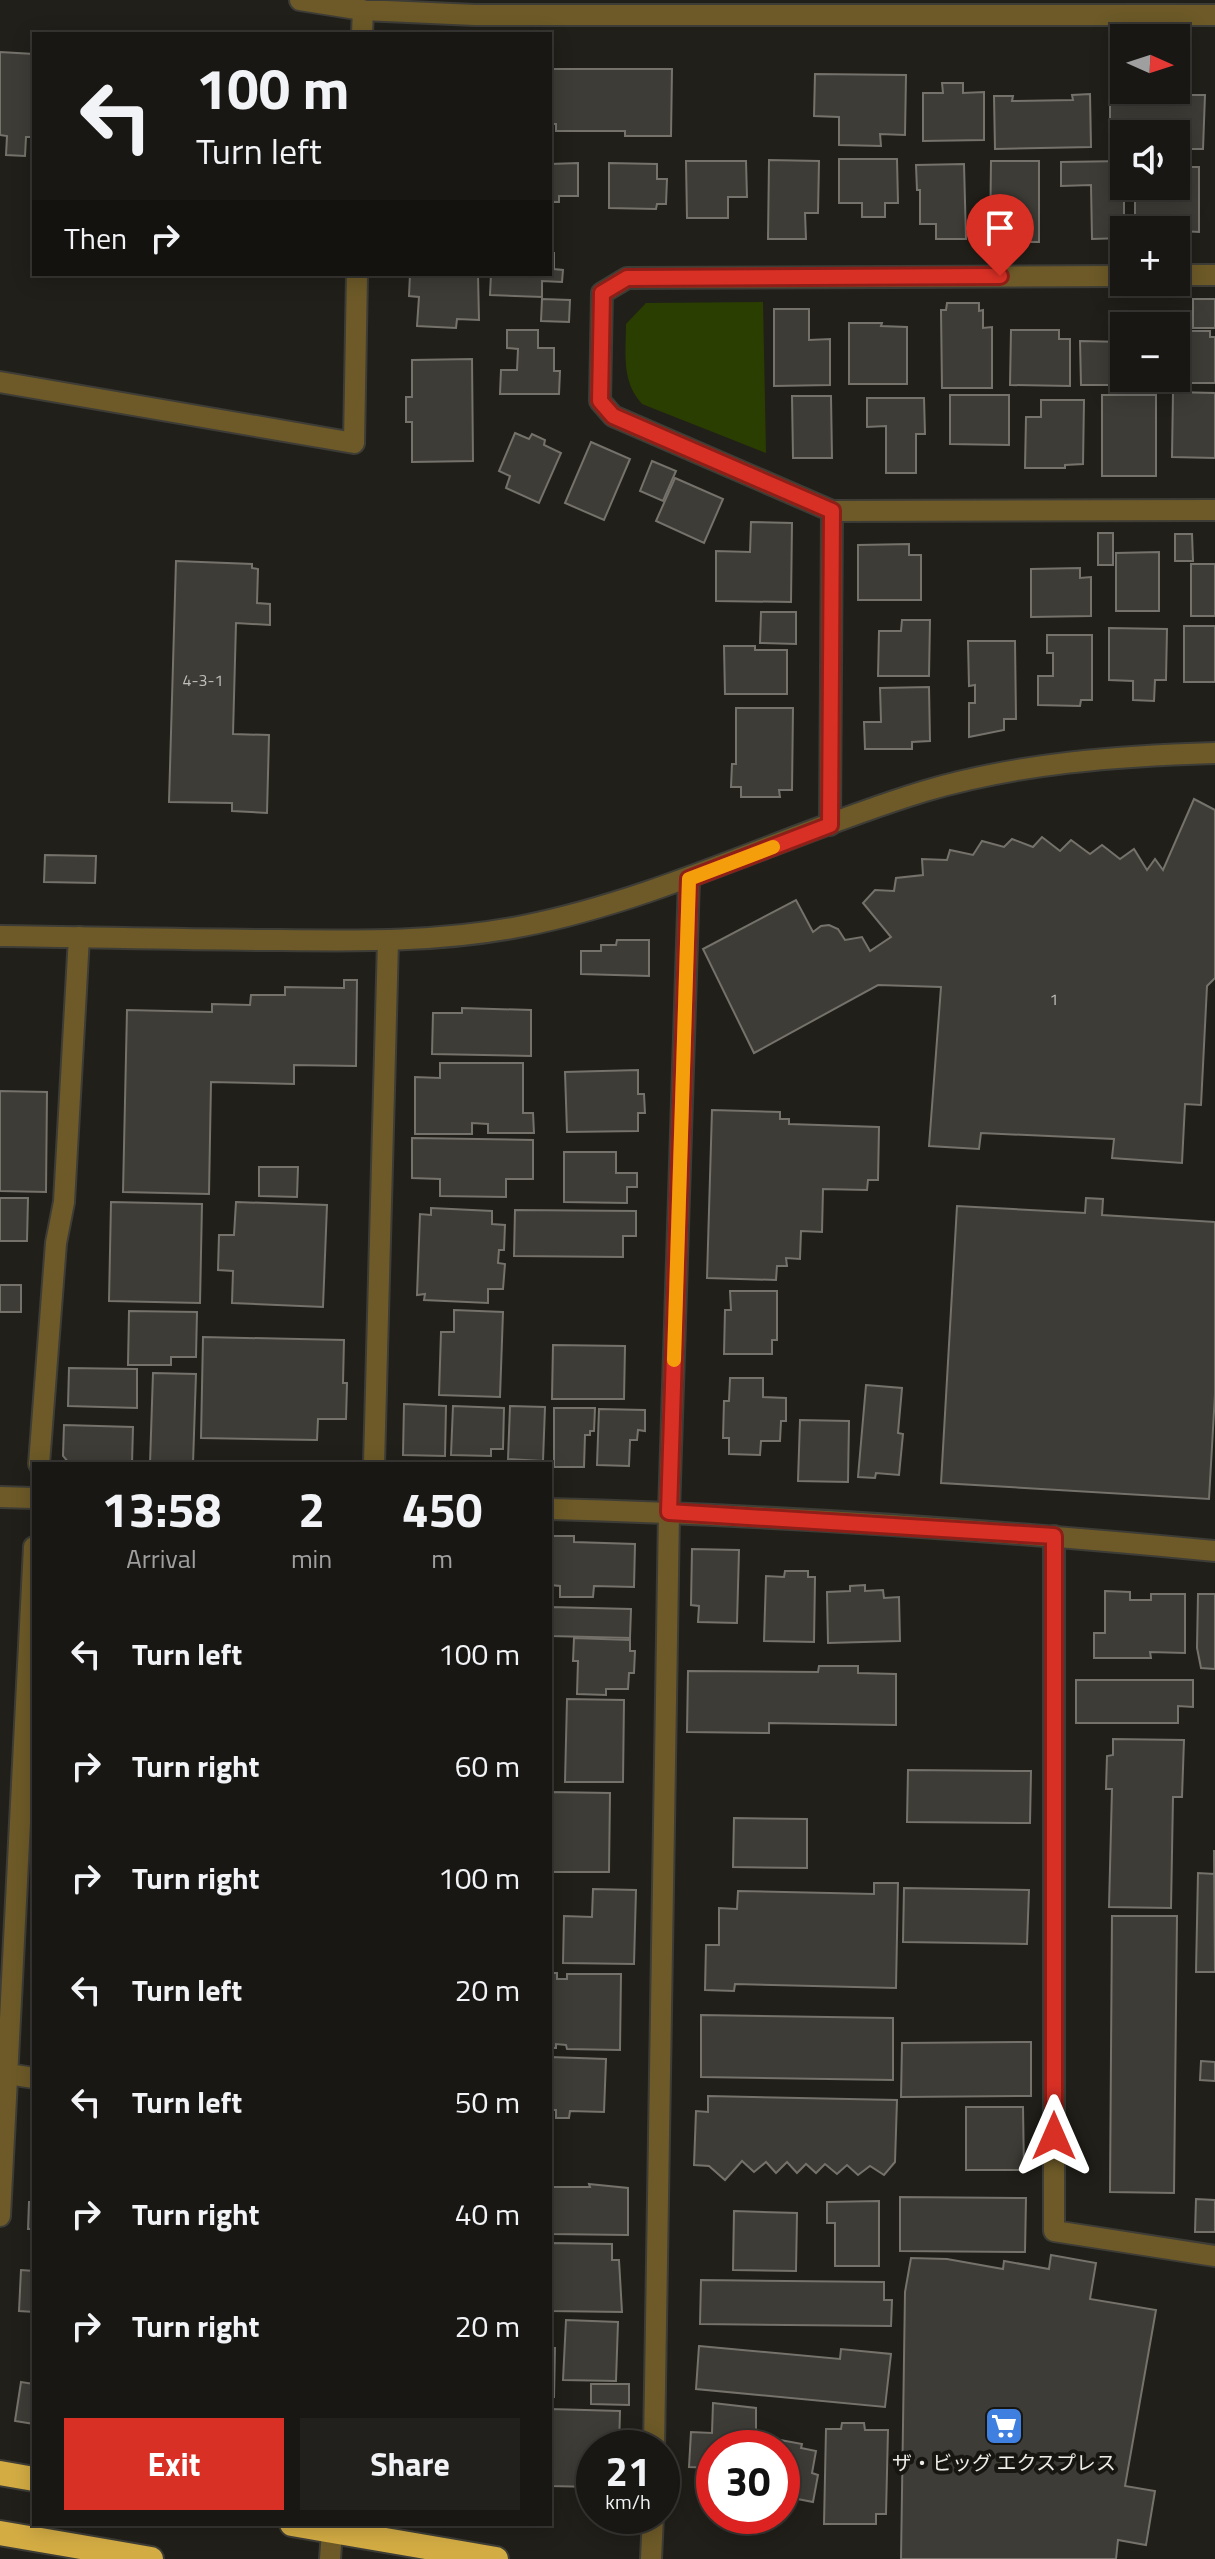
<!DOCTYPE html>
<meta charset="utf-8">
<style>
:root{--surface:#191713;--page:#22201c;--text:#f1f3f6;--muted:#9f9fa0;--line:#373633;--accent:#d93025}
body{margin:0;font-family:"Titillium Web","Noto Sans JP",sans-serif;background:var(--page);color:var(--text);height:100vh;display:flex;flex-direction:column;font-size:30px;white-space:nowrap}
*{box-sizing:border-box;margin:0}
p{font-size:26px;color:var(--muted)}
.icon{flex:none;width:44px;height:44px;fill:none;stroke:currentColor;stroke-width:2;stroke-linecap:round;stroke-linejoin:round}
.map{position:relative;flex:1;overflow:hidden}
.details{position:absolute;left:32px;top:1462px;width:520px;height:1064px;display:flex;flex-direction:column;background:var(--surface);border-radius:0px;box-shadow:0 4px 20px #0003,0 0 0 2px var(--line)}
.details>*{flex:none}
.hud{position:absolute;left:32px;top:32px;width:520px;height:244px;border-radius:0px;box-shadow:0 4px 20px #0003,0 0 0 2px var(--line);background:#191713;color:var(--text);overflow:hidden}
.needle{width:52px;rotate:93deg}
.controls{position:absolute;left:1110px;top:24px;display:grid;gap:16px}
.controls a{display:grid;place-items:center;width:80px;height:80px;border-radius:0px;background:var(--surface);box-shadow:0 4px 20px #0003,0 0 0 2px var(--line);font-size:40px}
.speed{position:absolute;left:576px;top:2430px;display:flex;gap:16px;font-size:40px;font-weight:700;text-align:center}
.speed>*{display:grid;place-content:center;width:104px;height:104px;border-radius:50%;background:var(--surface);box-shadow:0 4px 20px #0003,0 0 0 2px var(--line);line-height:1}
.speed small{font-size:20px;font-weight:400}
.speed .limit{border:12px solid #d22;background:#fff;color:#111}
.pin{position:absolute;display:grid;place-items:center;width:68px;height:68px;color:#fff;margin:-82px -34px;border-radius:50% 50% 50% 0;rotate:-45deg;box-shadow:0 0 8px #0007}
.pin .icon{rotate:45deg}
.me{position:absolute;width:88px;margin:-44px;rotate:0deg;stroke-linejoin:round;filter:drop-shadow(0 0 6px #0008)}
.turn{display:flex;align-items:center;gap:28px;height:168px;padding:0 32px;font-size:36px}
.turn .icon{width:104px;height:104px;stroke-width:2.5}
.turn b{display:block;font-size:56px;line-height:68px}
.then{display:flex;align-items:center;height:76px;padding:0 32px;background:#0003;gap:16px;font-size:30px}
.eta{display:flex;justify-content:space-evenly;align-items:center;height:136px;text-align:center}
.eta b{font-size:48px;font-weight:700;line-height:56px}
.cta{display:flex;gap:16px;margin-top:auto;padding:16px 32px}
.cta a{flex:1;height:92px;border-radius:0px;background:var(--accent);color:#fff;font-size:32px;font-weight:700;line-height:92px;text-align:center}
.cta a+a{background:var(--page);color:var(--text)}
ul{padding:0;list-style:none}
li{display:flex;align-items:center;gap:24px;height:112px;padding:0 32px}
li div{flex:1}
li b{display:block;font-size:30px}
li em{font-style:normal}
.map>svg:first-child{display:block}
.green{fill:#2a3e02}
.building{fill:#3e3c36;stroke:#74726b;stroke-width:2}
.lines{fill:none;stroke-linecap:round;stroke-linejoin:round}
.street-casing{stroke:#3d3c36;stroke-width:24}
.highway-casing{stroke:#3d3c36;stroke-width:28}
.street{stroke:#6d5a28;stroke-width:20}
.highway{stroke:#d3ac44;stroke-width:24}
.route-casing{stroke:#8d1f18;stroke-width:20}
.route{stroke:#d93025;stroke-width:14}
.slow{stroke:#f59e0b;stroke-width:14}
.labels{text-anchor:middle;dominant-baseline:central;stroke-width:8;stroke-linejoin:round;paint-order:stroke}
.number-label{font-size:16px;fill:#c0bfbb}
.poi-label{font-size:20px;fill:#ecebe7;stroke:#171610}
</style>
<div class="map">
<svg width="1215" height="2559" viewBox="0 0 1215 2559">
<rect width="100%" height="100%" fill="#211f19"/>
<path class="green" d="M763 302 766 453 642 404C621 381 626 354 626 324L646 303Z"/>
<g class="building">
<path d="M0 52 34 54V137H26L25 156 6 155 7 136 0 135Z"/>
<path d="M550 69H672L671 136H625V131H556V124H550Z"/>
<path d="M815 74 906 75 905 135 880 134 881 146 839 145V117L814 116Z"/>
<path d="M942 83H963V93L984 92V140L923 141V93H943Z"/>
<path d="M1090 94 1091 147 995 149 994 96H1013L1012 101 1073 100 1072 95Z"/>
<path d="M1177 95H1205L1203 149H1176V134H1124V148L1110 147V96L1177 97Z"/>
<path d="M839 159H897L898 203H885V217H862V203H839Z"/>
<path d="M769 160 819 161 818 213H805L806 239H768Z"/>
<path d="M686 161H746L747 197H728V218H687Z"/>
<path d="M991 161H1039V242H990Z"/>
<path d="M1124 161V238L1092 239 1091 185 1061 186V162Z"/>
<path d="M578 163V196H559V202H550V164Z"/>
<path d="M609 163 657 164V179H667L666 204H657L656 209 609 208Z"/>
<path d="M964 164 966 239H936V224H920V190H917L916 165Z"/>
<path d="M1176 167H1199V232L1161 230V224L1135 223V186H1176Z"/>
<path d="M550 253H554V269L563 270 562 282 542 281V297L490 295 491 274H550Z"/>
<path d="M410 274H478L479 320 457 319 456 328 417 326 419 297 409 296Z"/>
<path d="M542 299 570 300 569 322 541 321Z"/>
<rect x="1193" y="299" width="22" height="29"/>
<path d="M947 303H979V311L983 310V328L992 327V388H942L941 310H946Z"/>
<path d="M774 309H809V340L830 339V385L774 386Z"/>
<path d="M849 323H882L881 326 907 327V384H849Z"/>
<path d="M507 330H538V348H554V371H560L559 394H500L501 370H517L518 349 507 348Z"/>
<path d="M1011 330H1059V339H1070V386L1010 385Z"/>
<path d="M1176 331H1210V337H1215V383H1166V378H1176Z"/>
<path d="M1080 341 1124 342V378H1136V385H1081Z"/>
<path d="M472 359 473 461 412 462V422H406V397H412V360Z"/>
<path d="M1173 392 1215 393V458L1172 457Z"/>
<path d="M950 395H1009V445L950 444Z"/>
<rect x="1102" y="395" width="54" height="81"/>
<path d="M792 396H831L832 458H793Z"/>
<path d="M867 398H924L925 434H916V473H886V426L867 427Z"/>
<path d="M1041 400H1084L1083 464 1065 465V468H1025L1026 417H1041Z"/>
<path d="M515 433 529 439 532 434 545 440 544 445 561 453 539 503 506 488 510 476 499 471Z"/>
<path d="M591 442 630 459 604 520 565 503Z"/>
<path d="M652 461 676 471 663 501 640 491Z"/>
<path d="M675 478 723 499 704 543 656 521Z"/>
<path d="M751 522 792 523 791 602 716 601V551L750 552Z"/>
<rect x="1098" y="533" width="15" height="32"/>
<path d="M1175 534H1192L1193 561H1175Z"/>
<path d="M909 544V555H921V600H858V545Z"/>
<path d="M1159 552V611H1116V553Z"/>
<path d="M176 561 252 564V568L258 569 257 603 270 604V625L236 623 233 734 269 735 267 813 232 811V803L169 802Z"/>
<rect x="1191" y="564" width="24" height="52"/>
<path d="M1080 568V578L1091 577V616L1031 617V569Z"/>
<path d="M761 612H796V644L760 643Z"/>
<path d="M902 620H930L929 676H878L879 631H901Z"/>
<rect x="1184" y="626" width="31" height="56"/>
<path d="M1109 628 1167 629 1166 680H1155L1154 701 1133 700V681L1109 680Z"/>
<path d="M1047 635H1092V700H1081L1080 706 1038 705V676H1053V653H1047Z"/>
<path d="M968 641H1015L1016 719H1004V730L969 737V703H975V685L969 686Z"/>
<path d="M724 646H755V650H787V694H725Z"/>
<path d="M929 687 930 741 912 742V749H865L864 722H881L880 688Z"/>
<path d="M736 708H793L792 790H779L780 797H741V787H731L732 764H736Z"/>
<path d="M1194 799 1215 810V978L1207 986 1201 1105 1185 1104 1182 1163 1112 1158 1114 1139 981 1133 979 1149 929 1146 941 987 878 985 754 1053 703 949 796 900 813 932 821 926 829 925 838 929 845 940 862 937 870 951 891 937 863 903 875 890 894 891 896 878 923 875 922 859 947 860 950 850 973 855 982 841 1004 847 1012 839 1033 847 1042 837 1060 851 1071 840 1090 854 1102 845 1120 859 1134 849 1147 870 1155 859 1163 870Z"/>
<path d="M45 855 96 856 95 883 44 882Z"/>
<path d="M617 940H649V976L581 974V951H601V945H616Z"/>
<path d="M344 980H357L356 1066 294 1065V1084L211 1082 209 1194 123 1192 127 1010 212 1012V1004L250 1005 251 995H285V987L344 988Z"/>
<path d="M462 1008 531 1010V1056L432 1054 433 1013H462Z"/>
<path d="M440 1063H523V1113H533L534 1133H488V1124L472 1123V1134H415V1077L440 1078Z"/>
<path d="M638 1070V1094H644L645 1113H638V1131L567 1132 565 1072Z"/>
<path d="M0 1091 47 1092 46 1192 0 1191Z"/>
<path d="M712 1110 780 1112V1119H789V1124L879 1127 878 1180H868L867 1190 823 1189 822 1232 801 1231 800 1259 786 1258 787 1266H777L776 1280 707 1278Z"/>
<path d="M412 1138 533 1140V1179H506V1197L440 1196V1179L412 1178Z"/>
<path d="M564 1152H616V1173H637V1187H627V1203L564 1202Z"/>
<path d="M259 1167H298L297 1197 259 1196Z"/>
<path d="M0 1198H28L27 1241H0Z"/>
<path d="M1086 1198 1103 1199 1102 1215 1215 1222V1394L1209 1499 941 1483 957 1206 1085 1213Z"/>
<path d="M111 1202 202 1204 200 1303 109 1301Z"/>
<path d="M236 1202 327 1205 323 1307 232 1303 233 1271 218 1270 219 1235H234Z"/>
<path d="M431 1208 492 1211V1224L505 1225 504 1250H499L498 1263 505 1264 503 1289H488V1303L424 1300 425 1294 417 1295 420 1214 431 1215Z"/>
<path d="M515 1210 636 1211V1236H623V1257L514 1256Z"/>
<rect x="0" y="1285" width="21" height="27"/>
<path d="M730 1291H777V1340H772V1354H724L725 1310H731Z"/>
<path d="M454 1310 503 1312 500 1397 439 1395 441 1332H454Z"/>
<path d="M129 1311 197 1312 196 1357H171V1365H128Z"/>
<path d="M203 1337 344 1340 343 1383H347L346 1419H318L317 1440 201 1438Z"/>
<path d="M553 1345 625 1346 624 1399H552Z"/>
<path d="M69 1368 137 1369V1408L68 1406Z"/>
<path d="M153 1373 196 1374 193 1464H150Z"/>
<path d="M730 1378H763V1397L786 1398V1421H781L780 1441H761L760 1455 729 1454V1438H723L724 1401H729Z"/>
<path d="M866 1385 902 1388 898 1433 903 1434 899 1475 876 1473 875 1478 858 1477Z"/>
<path d="M404 1404 446 1406 445 1456 403 1455Z"/>
<path d="M453 1406 504 1408 503 1449H491V1456L451 1455Z"/>
<path d="M510 1406 545 1407 543 1461 508 1459Z"/>
<path d="M554 1408H595L594 1431H590V1435H585L584 1467H554Z"/>
<path d="M599 1409 645 1410V1431L638 1430 637 1440H630L629 1466 597 1465Z"/>
<path d="M800 1420 849 1421 848 1482 798 1481Z"/>
<path d="M64 1425 133 1427 132 1464 69 1463 63 1456Z"/>
<path d="M550 1536H574V1542L635 1544 634 1587 594 1586 593 1597H560V1586L550 1585Z"/>
<path d="M692 1549 739 1550 737 1623 698 1622 699 1606 691 1605Z"/>
<path d="M785 1571H808V1577H815L814 1642 764 1641 766 1576 784 1577Z"/>
<path d="M865 1585V1591L883 1590 884 1598 899 1597 900 1641 828 1643 827 1592 850 1591V1586Z"/>
<path d="M1105 1591 1130 1592V1600H1151V1594H1185V1653L1150 1652 1151 1658H1094V1633H1105Z"/>
<path d="M1198 1594H1215V1669L1201 1668 1197 1648Z"/>
<path d="M550 1607 631 1609 630 1638 550 1636Z"/>
<path d="M574 1638 630 1640V1651H635L634 1673H629L628 1689H606V1695L577 1694 578 1661H573Z"/>
<path d="M819 1666H858V1673L896 1674V1725L769 1723V1733L687 1732 688 1671 818 1672Z"/>
<path d="M1076 1680H1193V1707L1178 1706V1723H1076Z"/>
<path d="M567 1699 624 1700 623 1782H565Z"/>
<path d="M1113 1739 1184 1740 1182 1797H1173L1171 1908 1109 1907 1112 1789H1106L1107 1756 1113 1755Z"/>
<path d="M908 1770 1031 1771 1030 1823 907 1822Z"/>
<path d="M550 1792 610 1793 609 1872H550Z"/>
<path d="M734 1818 807 1819V1868L733 1867Z"/>
<path d="M1214 1850 1215 1972H1196L1198 1873 1215 1874Z"/>
<path d="M874 1883H898L896 1988 735 1984 734 1991 705 1990 706 1945H719V1908L737 1909 738 1891 874 1894Z"/>
<path d="M904 1888 1029 1890 1027 1944 903 1942Z"/>
<path d="M593 1889 636 1890 634 1964 563 1963 564 1916 592 1917Z"/>
<path d="M1112 1916H1177L1174 2193 1110 2192Z"/>
<path d="M550 1973H557V1979H567V1974H621L620 2050 567 2049 566 2045 556 2044V2048H550Z"/>
<path d="M701 2015 893 2018V2080L701 2077Z"/>
<path d="M1031 2042V2096L901 2097 902 2043Z"/>
<path d="M550 2057 606 2059 604 2112 570 2111 569 2118H556V2110H550Z"/>
<path d="M1201 2061 1215 2062V2081L1200 2080Z"/>
<path d="M708 2096 897 2100 895 2162 884 2175 870 2166 858 2175 847 2165 837 2174 825 2164 816 2173 806 2164 797 2173 787 2162 776 2173 766 2162 754 2172 742 2161 725 2180 709 2166 694 2165 696 2111 708 2112Z"/>
<path d="M966 2107H1023L1024 2170H966Z"/>
<path d="M589 2184 628 2188V2235L550 2234V2187H590Z"/>
<path d="M900 2197 1026 2198 1025 2252 900 2251Z"/>
<path d="M1196 2199 1215 2200V2232H1195Z"/>
<path d="M879 2201V2266H835V2223H827V2202Z"/>
<path d="M29 2202H34V2229H28Z"/>
<path d="M734 2211 797 2213 796 2271 733 2270Z"/>
<path d="M550 2243 612 2244V2260H619L622 2312 550 2311Z"/>
<path d="M1051 2255 1096 2263 1090 2299 1156 2310 1125 2486 1155 2491 1146 2545 1118 2540 1116 2559H901L905 2292 911 2258 947 2259 1003 2269 1004 2261 1049 2269Z"/>
<path d="M21 2270 34 2271V2312L19 2311Z"/>
<path d="M701 2280 884 2282V2300H892L891 2326 700 2324Z"/>
<path d="M566 2320 618 2322 616 2381 563 2380Z"/>
<path d="M699 2346 840 2359 841 2349 891 2354 885 2407 696 2389Z"/>
<path d="M550 2348H555L554 2397H550Z"/>
<path d="M21 2382 34 2384V2424L15 2421Z"/>
<path d="M591 2384H629V2405L591 2404Z"/>
<path d="M713 2403 756 2408V2439H747L746 2448H714V2468L689 2467 691 2432 712 2433Z"/>
<path d="M550 2409 620 2411 619 2448H594V2487L550 2486Z"/>
<path d="M842 2423H864L865 2430H888L886 2514H876V2524H824L826 2429H841Z"/>
<path d="M775 2439 802 2444 801 2448 816 2451 812 2473 818 2475 813 2502 782 2496V2448H773Z"/>
</g>
<g class="lines">
<defs>
<g id="street">
<path d="M300 0 363 10 475 15H1215"/>
<path d="M362 34 363 10"/>
<path d="M1176 275H1215"/>
<path d="M0 382 354 443 357 274"/>
<path d="M832 511 1215 510"/>
<path d="M830 825 832 511 613 416 600 401 602 293 627 278 1124 276"/>
<path d="M0 936C94 937 187 940 281 940 362 941 443 942 523 926 663 898 790 832 925 791 1020 763 1117 756 1215 753"/>
<path d="M39 1464 56 1243 64 1202 79 937"/>
<path d="M374 1464 388 941"/>
<path d="M0 1497 34 1498"/>
<path d="M550 1509C772 1515 994 1530 1215 1551"/>
<path d="M1054 1536V2231L1215 2256"/>
<path d="M8 2074 34 2078"/>
<path d="M0 2216 34 1547"/>
<path d="M654 2448 669 1512 689 879"/>
<path d="M330 2559 332 2531"/>
<path d="M651 2559 653 2516"/>
</g>
<g id="highway">
<path d="M0 2473 34 2479"/>
<path d="M292 2524 496 2559"/>
<path d="M0 2533 151 2559"/>
</g>
</defs>
<use href="#street" class="street-casing"/>
<use href="#highway" class="highway-casing"/>
<use href="#street" class="street"/>
<use href="#highway" class="highway"/>
</g>
<g class="lines">
<defs>
<path id="route" d="M1000 276 627 278 602 293 600 401 613 416 832 511 830 825 689 879 669 1512 1054 1536V2136"/>
</defs>
<use href="#route" class="route-casing"/>
<use href="#route" class="route"/>
<path class="slow" d="M674 1360 689 879 773 847"/>
</g>
<defs>
<symbol id="supermarket-square" viewBox="-11 -11 22 22"><rect x="-9" y="-9" width="18" height="18" rx="4" fill="#3f7fe0" stroke="#171610"/><path d="M-6-5.5h2.5l.6 2H6L4.5 2H-2.5L-4.4-4H-6ZM-1.5 3.2a1.3 1.3 0 1 0 .1 0ZM3 3.2a1.3 1.3 0 1 0 .1 0Z" fill="#fff"/></symbol>
</defs>
<g fill-rule="evenodd">
<use href="#supermarket-square" x="982" y="2404" width="44" height="44"/>
</g>
<g class="labels">
<g class="number-label">
<text x="203" y="680">4-3-1</text>
<text x="1054" y="999">1</text>
</g>
<g class="poi-label">
<text x="1004" y="2462">ザ・ビッグ エクスプレス</text>
</g>
</g>
</svg>
<div class="controls">
<a><svg class="needle" viewBox="-14 -14 28 28"><path d="M0-13l5 13h-10z" fill="#e53935"/><path d="M0 13l5-13h-10z" fill="#9f9fa0"/></svg></a>
<a><svg class="icon" aria-label="sound" viewBox="0 0 24 24"><path d="M4 9h4l5-4v14l-5-4H4zM17 9q2 3 0 6"/></svg></a>
<a>+</a>
<a>−</a>
</div>
<div class="speed"><div>21<small>km/h</small></div><div class="limit">30</div></div>
<div class="pin" style="left:1000px;top:276px;background:#d93025"><svg class="icon" aria-label="arrive" viewBox="0 0 24 24"><path d="M6 21V4h12l-3 4 3 4H6"/></svg></div>
<svg class="me" style="left:1054px;top:2136px" viewBox="-20 -20 40 40"><path d="M0-17L14 15 0 8-14 15z" fill="#d93025" stroke="#fff" stroke-width="4"/></svg>
<div class="hud">
<div class="turn"><svg class="icon" aria-label="left" viewBox="0 0 24 24"><path d="M17 20v-9H6M10 6l-5 5 5 5"/></svg><div><b>100 m</b>Turn left</div></div>
<div class="then">Then<svg class="icon" aria-label="right" viewBox="0 0 24 24"><path d="M7 20v-9h11M14 6l5 5-5 5"/></svg></div>
</div>
<section class="details">
<div class="eta">
<div><b>13:58</b><p>Arrival</p></div>
<div><b>2</b><p>min</p></div>
<div><b>450</b><p>m</p></div>
</div>
<ul>
<li><svg class="icon" aria-label="left" viewBox="0 0 24 24"><path d="M17 20v-9H6M10 6l-5 5 5 5"/></svg><div><b>Turn left</b></div><em>100 m</em></li>
<li><svg class="icon" aria-label="right" viewBox="0 0 24 24"><path d="M7 20v-9h11M14 6l5 5-5 5"/></svg><div><b>Turn right</b></div><em>60 m</em></li>
<li><svg class="icon" aria-label="right" viewBox="0 0 24 24"><path d="M7 20v-9h11M14 6l5 5-5 5"/></svg><div><b>Turn right</b></div><em>100 m</em></li>
<li><svg class="icon" aria-label="left" viewBox="0 0 24 24"><path d="M17 20v-9H6M10 6l-5 5 5 5"/></svg><div><b>Turn left</b></div><em>20 m</em></li>
<li><svg class="icon" aria-label="left" viewBox="0 0 24 24"><path d="M17 20v-9H6M10 6l-5 5 5 5"/></svg><div><b>Turn left</b></div><em>50 m</em></li>
<li><svg class="icon" aria-label="right" viewBox="0 0 24 24"><path d="M7 20v-9h11M14 6l5 5-5 5"/></svg><div><b>Turn right</b></div><em>40 m</em></li>
<li><svg class="icon" aria-label="right" viewBox="0 0 24 24"><path d="M7 20v-9h11M14 6l5 5-5 5"/></svg><div><b>Turn right</b></div><em>20 m</em></li>
</ul>
<div class="cta"><a>Exit</a><a>Share</a></div>
</section>
</div>
